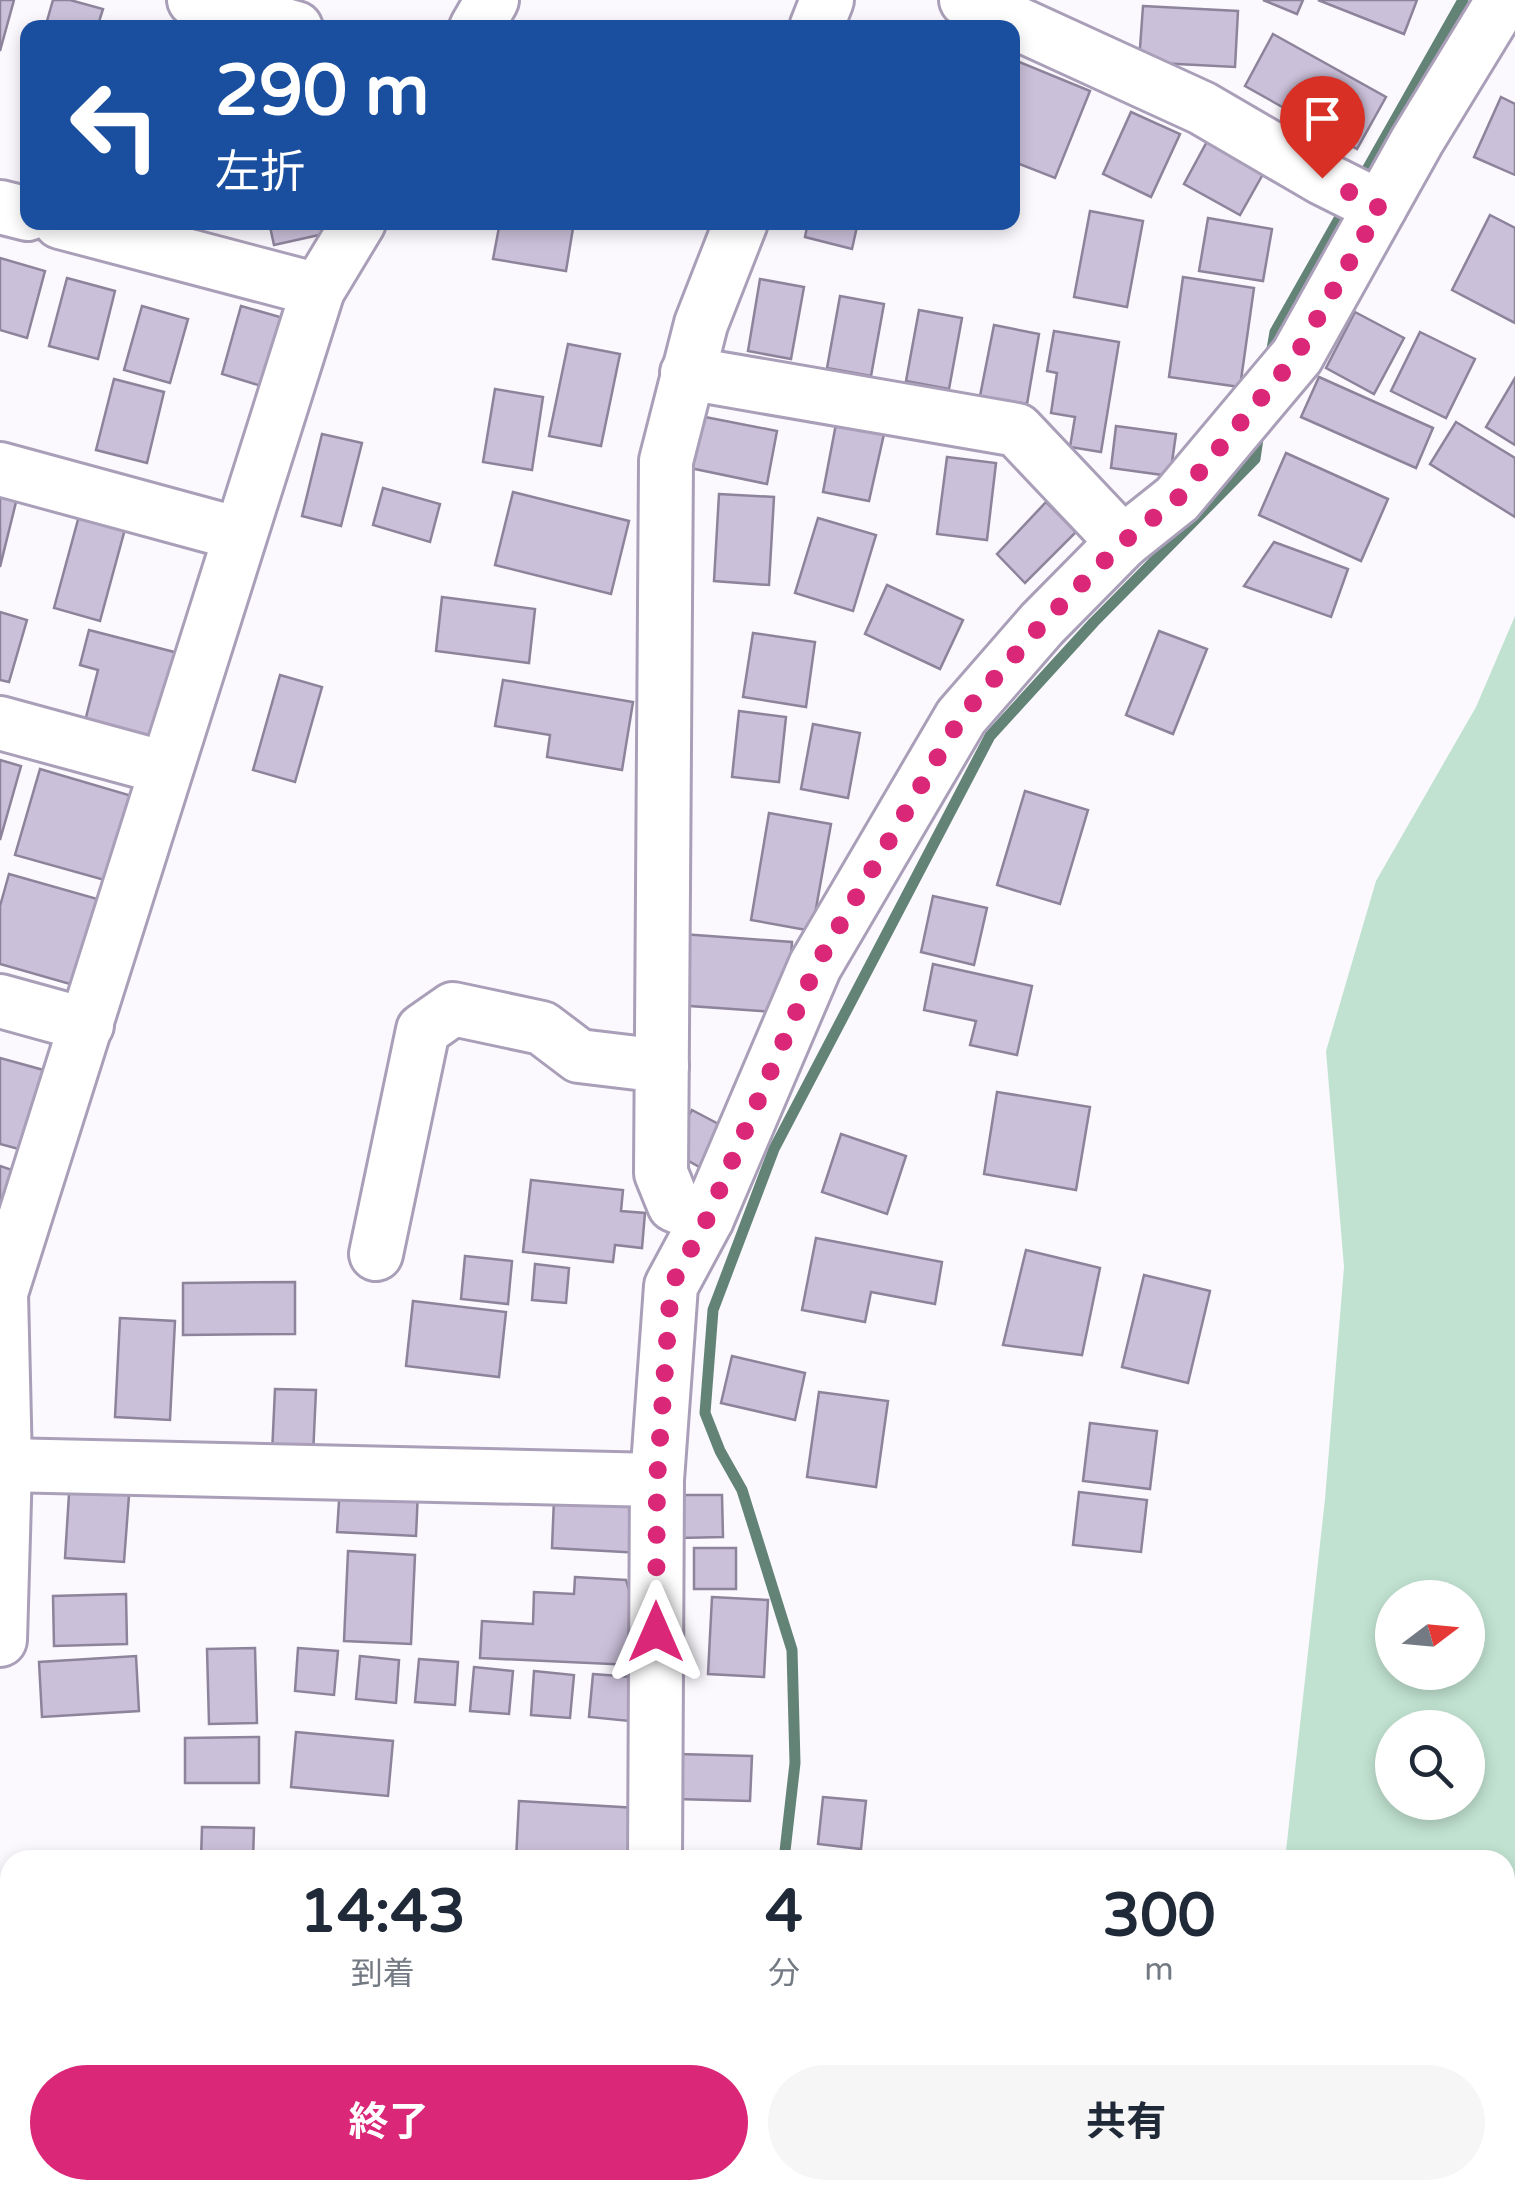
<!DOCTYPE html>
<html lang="ja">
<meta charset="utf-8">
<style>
:root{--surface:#fff;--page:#f6f6f7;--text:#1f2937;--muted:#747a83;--accent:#db2777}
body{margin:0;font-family:"Varela Round","Noto Sans JP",sans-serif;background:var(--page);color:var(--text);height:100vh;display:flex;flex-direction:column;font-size:38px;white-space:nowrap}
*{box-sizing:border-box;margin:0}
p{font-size:32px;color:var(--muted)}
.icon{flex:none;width:55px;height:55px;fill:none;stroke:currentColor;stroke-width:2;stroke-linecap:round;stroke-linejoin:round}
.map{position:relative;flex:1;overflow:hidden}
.sheet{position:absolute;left:0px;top:1850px;width:1515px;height:350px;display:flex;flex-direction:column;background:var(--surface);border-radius:30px 30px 0 0;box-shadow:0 5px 15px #0003}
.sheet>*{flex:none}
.hud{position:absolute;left:20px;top:20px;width:1000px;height:210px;border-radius:20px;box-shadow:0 5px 15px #0003;background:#1a4fa0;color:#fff;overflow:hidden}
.needle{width:65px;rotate:74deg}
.buttons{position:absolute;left:1375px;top:1580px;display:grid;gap:20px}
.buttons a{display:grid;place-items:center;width:110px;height:110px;border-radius:50%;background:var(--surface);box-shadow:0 5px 15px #0003;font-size:50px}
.pin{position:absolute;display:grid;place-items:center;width:85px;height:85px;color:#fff;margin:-102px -42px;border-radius:50% 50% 50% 0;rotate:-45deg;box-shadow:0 0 10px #0007}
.pin .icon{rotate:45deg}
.me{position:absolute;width:110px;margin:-55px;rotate:0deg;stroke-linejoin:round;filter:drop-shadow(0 0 8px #0008)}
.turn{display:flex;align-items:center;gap:35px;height:210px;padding:0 30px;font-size:45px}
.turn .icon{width:130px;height:130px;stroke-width:2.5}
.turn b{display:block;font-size:70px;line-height:85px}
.eta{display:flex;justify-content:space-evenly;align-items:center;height:170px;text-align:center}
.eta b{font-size:60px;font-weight:700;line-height:70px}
.button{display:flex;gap:20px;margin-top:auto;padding:20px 30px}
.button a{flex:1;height:115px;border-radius:60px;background:var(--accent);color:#fff;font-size:40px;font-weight:700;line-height:115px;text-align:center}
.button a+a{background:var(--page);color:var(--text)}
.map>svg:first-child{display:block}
.green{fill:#c1e2d1;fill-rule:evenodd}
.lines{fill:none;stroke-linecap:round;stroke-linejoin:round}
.stream{stroke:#638376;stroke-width:11}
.building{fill:#cac0d9;stroke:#8d839b;stroke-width:2.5}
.minor-casing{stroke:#aa9fb8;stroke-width:58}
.minor{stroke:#fff;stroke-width:52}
.route{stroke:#db2777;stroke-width:18;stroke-dasharray:0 32.4}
</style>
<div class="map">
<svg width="1515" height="2200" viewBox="0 0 1515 2200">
<rect width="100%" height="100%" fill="#fbf9fe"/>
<path class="green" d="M1515 616V2200H1273L1270 2190H1505V1860H1285L1325 1499 1344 1267 1326 1051 1376 881 1476 707ZM1392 1598H1468V1672H1392ZM1392 1728H1468V1802H1392Z"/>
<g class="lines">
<g class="stream">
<path d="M1360 182 1463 0"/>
<path d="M1271 355 1275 332 1348 203"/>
<path d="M784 1860 795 1763 792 1650 742 1490 720 1451 705 1413 713 1310 774 1149 990 736 1094 622 1255 459 1259 432"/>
<path d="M728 2200 730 2190"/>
</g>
</g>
<g class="building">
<path d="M0 0H14L0 51Z"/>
<path d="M53 0H70L103 9 97 28H45Z"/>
<path d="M1263 0H1303L1297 14Z"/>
<path d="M1318 0H1417L1404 34Z"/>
<path d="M1143 6 1238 11 1235 67 1139 62Z"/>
<path d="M1273 34 1386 97 1357 149 1245 86Z"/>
<path d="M1012 59 1090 91 1055 178 1012 161Z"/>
<path d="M1501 97 1515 104V175L1474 157Z"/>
<path d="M1131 112 1180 134 1151 197 1103 174Z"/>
<path d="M1210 136 1267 167 1240 215 1184 184Z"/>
<path d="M1090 211 1143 221 1127 307 1074 297Z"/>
<path d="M1490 215 1515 228V323L1452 290Z"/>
<path d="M1208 218 1272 229 1263 281 1199 271Z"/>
<path d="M269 222H326L328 233 274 245Z"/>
<path d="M500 222H574L566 271 493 259Z"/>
<path d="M808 222H858L852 249 805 237Z"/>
<path d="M0 258 45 271 27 338 0 330Z"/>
<path d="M1183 277 1254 288 1240 387 1169 377Z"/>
<path d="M67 278 115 291 98 359 49 346Z"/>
<path d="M760 279 804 287 791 359 748 351Z"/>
<path d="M840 296 884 304 871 376 827 368Z"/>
<path d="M142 306 188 319 170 383 124 370Z"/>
<path d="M241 306 287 319 268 388 222 374Z"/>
<path d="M919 310 962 318 949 389 906 381Z"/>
<path d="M1355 312 1404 338 1374 394 1326 368Z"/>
<path d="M994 325 1039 334 1027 404 980 396Z"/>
<path d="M1054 331 1119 342 1101 452 1070 447 1075 417 1051 413 1057 373 1047 371Z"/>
<path d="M1420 332 1475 359 1446 418 1391 391Z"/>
<path d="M568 344 620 354 601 446 549 436Z"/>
<path d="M1319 377 1433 428 1416 468 1301 417Z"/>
<path d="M1515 378V445L1486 427Z"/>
<path d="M114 379 164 392 147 463 96 450Z"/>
<path d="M495 389 543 397 532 470 483 462Z"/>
<path d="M700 416 777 431 767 484 690 468Z"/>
<path d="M1456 422 1515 458V517L1430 464Z"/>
<path d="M836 424 884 434 869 501 823 492Z"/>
<path d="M1116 426 1176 434 1170 476 1111 468Z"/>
<path d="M322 434 362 443 341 526 302 516Z"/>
<path d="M1286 453 1388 499 1361 561 1259 515Z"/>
<path d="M947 457 996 463 987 540 937 534Z"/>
<path d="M383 488 440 504 430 542 373 525Z"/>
<path d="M0 490 18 494 0 567Z"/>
<path d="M513 492 629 521 611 594 495 565Z"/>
<path d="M719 494 774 497 769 585 714 581Z"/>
<path d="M1046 502 1076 532 1025 583 997 554Z"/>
<path d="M79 516 125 529 100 621 54 608Z"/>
<path d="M818 518 876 535 853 611 795 593Z"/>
<path d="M1274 542 1348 569 1331 617 1244 586Z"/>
<path d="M887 585 963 620 940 669 865 634Z"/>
<path d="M442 597 535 609 529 663 436 651Z"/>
<path d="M0 612 27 620 9 682 0 680Z"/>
<path d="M89 630 178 653 154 747 83 729 98 670 80 665Z"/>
<path d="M1159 631 1207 649 1173 734 1126 715Z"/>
<path d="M753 633 815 642 806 707 743 697Z"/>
<path d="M280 675 322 687 295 782 253 770Z"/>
<path d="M503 680 633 702 622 770 547 757 550 735 495 726Z"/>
<path d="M739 711 786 717 779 782 732 777Z"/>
<path d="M813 724 860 733 848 798 801 789Z"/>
<path d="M0 760 21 766 0 840Z"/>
<path d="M40 769 132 796 108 881 15 855Z"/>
<path d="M1025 791 1088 810 1060 904 997 885Z"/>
<path d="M769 813 831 824 812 931 751 920Z"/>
<path d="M9 874 101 900 77 986 0 964V906Z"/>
<path d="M933 896 987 908 974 965 921 952Z"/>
<path d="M682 934 792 942 787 1013 676 1005Z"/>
<path d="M933 964 1032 986 1017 1055 970 1045 976 1021 924 1010Z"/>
<path d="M0 1058 47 1071 26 1151 0 1144Z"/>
<path d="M997 1092 1090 1107 1076 1190 984 1174Z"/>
<path d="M692 1110 726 1128 703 1169 669 1150Z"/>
<path d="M841 1134 906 1156 887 1214 822 1192Z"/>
<path d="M0 1166 15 1171 0 1221Z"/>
<path d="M531 1180 623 1190 621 1211 645 1213 642 1248 615 1245 613 1262 523 1252Z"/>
<path d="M816 1238 942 1262 935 1304 871 1292 865 1322 802 1310Z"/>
<path d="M1026 1250 1100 1268 1082 1355 1003 1345Z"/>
<path d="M465 1256 512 1261 508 1304 461 1299Z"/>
<path d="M535 1264 569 1268 566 1303 532 1300Z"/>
<path d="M1144 1275 1210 1291 1188 1383 1122 1367Z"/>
<path d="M295 1282V1334L183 1335V1283Z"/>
<path d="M413 1301 506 1312 499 1377 406 1366Z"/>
<path d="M120 1318 175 1321 170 1420 115 1417Z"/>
<path d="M732 1356 805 1373 795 1420 721 1403Z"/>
<path d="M275 1389 316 1390 313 1456 272 1454Z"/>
<path d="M819 1392 888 1401 876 1487 807 1477Z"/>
<path d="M1090 1423 1157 1431 1150 1489 1083 1481Z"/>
<path d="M70 1478 130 1482 124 1562 65 1558Z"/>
<path d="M340 1486 418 1491 416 1536 337 1532Z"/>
<path d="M1079 1492 1147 1500 1141 1552 1073 1545Z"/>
<path d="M678 1495H722L723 1537 679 1538Z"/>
<path d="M554 1498 643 1503 641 1553 552 1548Z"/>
<rect x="694" y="1548" width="42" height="41"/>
<path d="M348 1551 415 1555 411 1644 344 1641Z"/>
<path d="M575 1577 626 1580 629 1590H635L632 1665 480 1658 482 1621 533 1624 534 1592 574 1594Z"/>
<path d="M126 1594 127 1644 54 1646 53 1596Z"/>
<path d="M712 1597 768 1600 764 1677 708 1674Z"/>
<path d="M255 1648 257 1723 209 1724 207 1649Z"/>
<path d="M298 1648 338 1651 334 1695 295 1691Z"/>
<path d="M136 1656 139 1711 42 1717 39 1662Z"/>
<path d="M360 1656 399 1660 396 1703 356 1699Z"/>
<path d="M419 1659 458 1662 455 1705 415 1702Z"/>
<path d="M474 1667 513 1671 509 1714 470 1711Z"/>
<path d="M534 1671 574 1675 570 1718 531 1715Z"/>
<path d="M593 1674 632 1677 629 1721 589 1717Z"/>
<path d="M296 1732 393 1741 388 1796 291 1787Z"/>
<path d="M259 1737V1783H185V1738Z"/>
<path d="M678 1754 752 1756 750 1801 676 1799Z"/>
<path d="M823 1797 866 1801 861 1849 818 1844Z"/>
<path d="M519 1801 637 1808 634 1860H516Z"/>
<path d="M202 1827 254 1828 253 1860H201Z"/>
<path d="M901 1852 955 1859V1860H900Z"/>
<path d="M0 2118 10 2119V2190H66L65 2200H0Z"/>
<path d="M673 2190H705L704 2200H673Z"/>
<rect x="757" y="2190" width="44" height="10"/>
<rect x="809" y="2190" width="36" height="9"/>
<rect x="885" y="2190" width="68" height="10"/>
<path d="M1020 2190H1086V2200H1021Z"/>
<path d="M1165 2190H1229L1232 2200H1168Z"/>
</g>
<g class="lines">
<defs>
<g id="minor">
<path d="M194 0 296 28"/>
<path d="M966 0 1202 108 1322 178 1380 207"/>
<path d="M476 28 492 0"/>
<path d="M816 28 827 0"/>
<path d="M0 207 28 214"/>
<path d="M60 222 318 290"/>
<path d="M687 373 1017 430 1123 542"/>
<path d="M0 469 239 534"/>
<path d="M0 723 165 768"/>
<path d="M0 1001 87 1025"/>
<path d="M707 1219 674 1205 661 1173 666 461 701 324 741 222"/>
<path d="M376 1254 423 1030 453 1009 542 1028 579 1056 662 1066"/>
<path d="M5 1465 657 1480"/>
<path d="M0 1640 5 1465 1 1293 318 290 359 222"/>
<path d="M655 1860 657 1480 671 1286 707 1219 815 966 961 717 1042 624 1123 542 1177 499 1297 356 1417 141 1503 0"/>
<path d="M650 2200V2190"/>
</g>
</defs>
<use href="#minor" class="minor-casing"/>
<use href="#minor" class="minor"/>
</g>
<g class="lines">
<path class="route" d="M656 1632 657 1480 671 1286 707 1219 816 966 961 717 1042 624 1123 542 1177 499 1296 356 1380 208 1322 178"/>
</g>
</svg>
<div class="buttons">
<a><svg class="needle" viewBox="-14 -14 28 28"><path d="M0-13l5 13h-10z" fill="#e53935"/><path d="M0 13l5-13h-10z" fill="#747a83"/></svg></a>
<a><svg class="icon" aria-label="search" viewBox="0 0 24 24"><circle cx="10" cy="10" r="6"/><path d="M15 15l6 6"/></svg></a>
</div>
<div class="pin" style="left:1322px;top:178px;background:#d93025"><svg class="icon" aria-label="arrive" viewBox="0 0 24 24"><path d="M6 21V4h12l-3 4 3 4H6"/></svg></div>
<svg class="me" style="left:656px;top:1632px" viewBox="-20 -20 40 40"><path d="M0-17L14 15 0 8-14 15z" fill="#db2777" stroke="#fff" stroke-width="4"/></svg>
<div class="hud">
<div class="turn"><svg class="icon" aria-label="left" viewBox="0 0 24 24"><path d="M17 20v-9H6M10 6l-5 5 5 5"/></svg><div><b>290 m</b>左折</div></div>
</div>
<section class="sheet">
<div class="eta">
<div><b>14:43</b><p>到着</p></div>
<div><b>4</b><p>分</p></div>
<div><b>300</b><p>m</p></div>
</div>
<div class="button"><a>終了</a><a>共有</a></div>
</section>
</div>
